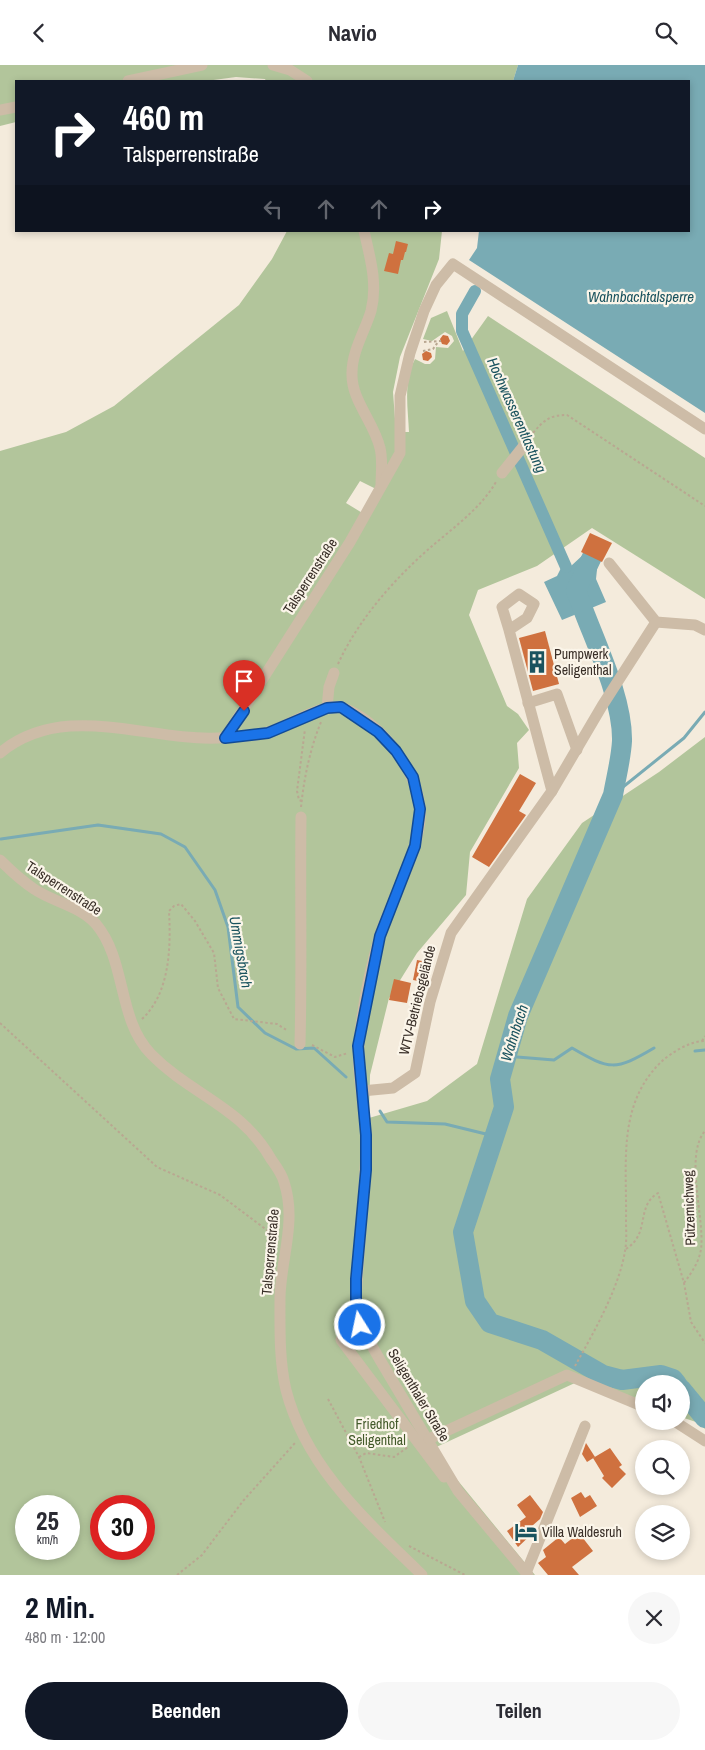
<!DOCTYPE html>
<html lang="de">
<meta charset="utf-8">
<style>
:root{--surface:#fff;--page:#f7f7f7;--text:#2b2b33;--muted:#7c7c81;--accent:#111827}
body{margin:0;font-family:"Archivo Narrow",sans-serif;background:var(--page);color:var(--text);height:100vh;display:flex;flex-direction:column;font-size:19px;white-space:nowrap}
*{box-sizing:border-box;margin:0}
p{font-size:16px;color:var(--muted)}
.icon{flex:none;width:28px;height:28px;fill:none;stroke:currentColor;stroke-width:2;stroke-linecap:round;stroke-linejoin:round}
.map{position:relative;height:1510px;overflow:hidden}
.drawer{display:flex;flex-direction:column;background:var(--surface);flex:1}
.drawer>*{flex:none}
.top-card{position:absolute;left:15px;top:15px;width:675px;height:152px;border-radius:0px;box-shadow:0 2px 8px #0003;background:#111827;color:#fff;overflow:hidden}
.controls{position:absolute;left:635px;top:1310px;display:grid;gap:10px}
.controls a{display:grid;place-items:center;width:55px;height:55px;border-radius:50%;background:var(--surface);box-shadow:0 2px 8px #0003;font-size:25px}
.speed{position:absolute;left:15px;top:1430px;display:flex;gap:10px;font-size:25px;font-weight:700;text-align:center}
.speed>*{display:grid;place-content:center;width:65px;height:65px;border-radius:50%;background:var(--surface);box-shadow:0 2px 8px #0003;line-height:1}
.speed small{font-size:12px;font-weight:400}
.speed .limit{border:8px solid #d22;background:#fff;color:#111}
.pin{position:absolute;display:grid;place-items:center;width:42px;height:42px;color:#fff;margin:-51px -21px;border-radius:50% 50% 50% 0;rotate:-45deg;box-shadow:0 0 5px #0007}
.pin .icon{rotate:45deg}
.me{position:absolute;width:55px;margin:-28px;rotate:350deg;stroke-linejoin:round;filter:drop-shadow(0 0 4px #0008)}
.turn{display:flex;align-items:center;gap:18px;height:105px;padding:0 25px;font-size:22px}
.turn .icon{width:65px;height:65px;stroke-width:2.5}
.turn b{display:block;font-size:35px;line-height:42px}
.lanes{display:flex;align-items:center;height:48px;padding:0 25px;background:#0003;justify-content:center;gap:25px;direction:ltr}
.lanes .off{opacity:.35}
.round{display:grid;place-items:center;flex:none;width:52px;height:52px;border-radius:26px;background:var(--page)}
.overview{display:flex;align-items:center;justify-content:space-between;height:85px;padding:0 25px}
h1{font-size:30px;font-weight:700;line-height:38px;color:var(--accent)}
.cta{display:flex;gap:10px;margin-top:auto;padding:10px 25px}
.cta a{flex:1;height:58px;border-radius:30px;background:var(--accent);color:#fff;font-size:20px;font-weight:700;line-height:58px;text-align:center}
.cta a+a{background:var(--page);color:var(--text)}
header{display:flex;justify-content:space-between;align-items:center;height:65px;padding:0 25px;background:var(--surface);font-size:22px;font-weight:700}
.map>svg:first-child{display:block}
.green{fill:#b2c59b;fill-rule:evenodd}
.water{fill:#79abb4}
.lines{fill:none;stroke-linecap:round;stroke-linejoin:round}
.stream{stroke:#79abb4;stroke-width:3}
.canal{stroke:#79abb4;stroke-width:12}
.river{stroke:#79abb4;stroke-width:20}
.building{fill:#cf713f}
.path{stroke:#b9a791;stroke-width:2;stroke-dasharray:2.5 2.5;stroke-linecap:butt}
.minor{stroke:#cdbca7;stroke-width:11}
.route-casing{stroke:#114b97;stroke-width:12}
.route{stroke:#1a73e8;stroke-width:9}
.labels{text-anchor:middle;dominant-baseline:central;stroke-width:4.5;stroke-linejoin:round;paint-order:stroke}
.street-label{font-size:14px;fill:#392f28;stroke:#fbf5e9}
.poi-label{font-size:14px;fill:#392f28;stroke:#fbf5e9;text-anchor:start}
.park-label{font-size:14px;fill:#435a2a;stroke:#fbf5e9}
.water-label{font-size:15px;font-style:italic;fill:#1a535e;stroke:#fbf5e9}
</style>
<header><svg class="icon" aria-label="back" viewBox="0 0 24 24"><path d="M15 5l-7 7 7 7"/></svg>Navio<svg class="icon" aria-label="search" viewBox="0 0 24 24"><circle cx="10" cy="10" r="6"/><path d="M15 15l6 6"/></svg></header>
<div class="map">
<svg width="705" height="1510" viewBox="0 0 705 1510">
<rect width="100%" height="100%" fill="#f4ebdc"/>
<g class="green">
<path d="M0 0H518L513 16H266L265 14 236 12 206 16H16V57L0 61Z"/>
<path d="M287 166H442L439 194 400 292 393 327 396 367H409C408 343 403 317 415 294L425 299H430L435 294 436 282 448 283 454 276 452 271 445 267 432 276 423 274 431 253 447 246 463 286 488 251 705 393V534L592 463 537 501 478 525 469 550 507 641 518 649 529 665 517 678 519 703 470 787 466 830 417 888 389 933 370 1010 369 1053 427 1036 477 999 527 834 582 758 659 707 705 672V1364L699 1358 681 1352V1319H644V1339L577 1317 432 1384 535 1510H0V386L66 367 114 341 239 240 272 194ZM360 416 378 425 364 449 346 438ZM26 1441H69V1484H26ZM101 1441H144V1484H101Z"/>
</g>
<g class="water">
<path d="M518 0H705V348L469 195 477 183 479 166H689V16H513Z"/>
<path d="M564 486 571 501 584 489 598 495 596 514 606 537 562 555 544 517 557 511 561 503 555 490Z"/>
</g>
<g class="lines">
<g class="stream">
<path d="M613 730 684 673 705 647"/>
<path d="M1 774 98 760 161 769 185 782 215 825 228 862 238 942 265 968 296 984 314 983 346 1012"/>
<path d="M695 986 705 985"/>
<path d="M505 991 554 995 572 983C610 1005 615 1006 654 983"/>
<path d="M380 1046 387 1057 445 1059 494 1071"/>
</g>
<path class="canal" d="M475 226 462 249V266L566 502"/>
<g class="river">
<path d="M592 492 576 525C591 570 623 630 622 676 621 694 616 713 613 730L518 951 500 1014 504 1042 463 1167 475 1236 490 1258 542 1275 603 1310 622 1315 661 1310 673 1314 677 1319"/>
<path d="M681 1324 705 1353"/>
</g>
</g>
<g class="building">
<path d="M396 176 408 179 406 187H405L403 195H401L398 209 384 206 389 188 393 189Z"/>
<path d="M443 270 448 271 450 276 447 280 442 279 440 274Z"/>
<path d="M426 286 431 288 432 292 428 296 423 295 422 289Z"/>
<path d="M590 468 612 478 602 497 581 487Z"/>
<path d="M545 566 559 619 533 626 519 573Z"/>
<path d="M520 709 536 718 519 746 526 750 489 802 472 792Z"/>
<path d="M417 895 427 897 423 917 413 915Z"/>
<path d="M394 914 411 918 407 938 389 935Z"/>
<path d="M586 1378 595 1392 587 1397 582 1389Z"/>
<path d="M610 1383 622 1400 619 1402 626 1409 612 1423 602 1413 604 1411 593 1393Z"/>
<path d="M581 1427 585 1433 590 1430 597 1441 580 1452 571 1433Z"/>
<path d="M530 1430 543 1447 540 1454 532 1461 534 1467 518 1482 507 1466 526 1452 517 1440Z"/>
<path d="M579 1468 593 1486 572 1502 579 1510H548L538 1498 546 1492 543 1485 559 1472 565 1479Z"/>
</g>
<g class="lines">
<g class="path">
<path d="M424 277 441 276"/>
<path d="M423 286 433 284 438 277"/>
<path d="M533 368C544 355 550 350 567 350L705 441"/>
<path d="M338 599C358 555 394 514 431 482 453 463 481 443 496 417"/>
<path d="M302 736 299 735 297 726 305 664"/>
<path d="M301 742C304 713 310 684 321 657"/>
<path d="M142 954C170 928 171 882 169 846L174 841 181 839 195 856 214 888 218 923 234 954 277 959 288 966"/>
<path d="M0 958 157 1102 220 1130 276 1172"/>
<path d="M702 976 705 971"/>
<path d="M312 980 335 992 348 988"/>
<path d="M626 1184C651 1168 635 1142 658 1128L684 1218 691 1257 705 1278"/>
<path d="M684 1218C692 1207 699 1197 701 1184 705 1154 684 1090 705 1066"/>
<path d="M575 1301C594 1267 619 1223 625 1186 627 1176 626 1165 626 1155 627 1098 617 1040 661 997 672 987 690 976 705 976"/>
<path d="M328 1334 359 1392 385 1457"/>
<path d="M359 1392 366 1388 394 1392 408 1382"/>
<path d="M409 1481 465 1510"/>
<path d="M177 1510 202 1490 243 1436 295 1378"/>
</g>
<g class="minor">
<path d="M273 0 290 5 307 16"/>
<path d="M128 16 202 0"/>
<path d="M0 45 16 42"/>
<path d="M364 166C370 192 378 219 371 246 365 266 352 286 352 308 351 335 374 357 380 383 383 394 381 409 381 421"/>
<path d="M502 408 526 378"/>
<path d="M609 498 656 557 695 560 705 565"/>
<path d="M509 565 527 553 534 539 519 529 502 542 509 565 552 726"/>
<path d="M528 638 557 629 577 685"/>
<path d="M327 643 329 622 334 608"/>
<path d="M225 673 350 477 400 388V331L410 288 424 246 436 220 453 199 705 364"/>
<path d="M0 688C64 635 145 676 218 673 234 672 253 672 268 667 287 662 324 636 343 643 379 656 416 704 420 742 424 778 391 835 380 870 370 904 362 943 359 979 356 1010 366 1043 366 1074 366 1130 357 1187 356 1244L360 1260 380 1295 458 1426 528 1510"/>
<path d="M0 795C10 805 22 816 34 824 53 837 80 841 96 859 127 896 117 954 151 989 191 1030 241 1041 271 1094 276 1101 282 1109 284 1117 297 1156 281 1193 280 1232 280 1263 279 1295 286 1325 306 1403 367 1456 422 1510"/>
<path d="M300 979C302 904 300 828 301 752"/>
<path d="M362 1026 393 1023 415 1008 430 937 451 868 552 726 602 641 656 557"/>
<path d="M341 1275 444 1412"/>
<path d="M674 1356 705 1376"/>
<path d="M429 1374 567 1310 644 1342"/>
<path d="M526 1508 585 1361"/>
</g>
</g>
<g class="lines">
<defs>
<path id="route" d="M244 646 225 673 268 668 327 643 341 642 378 667 396 686 413 712 420 744 415 781 380 871 358 981 366 1070V1105L356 1214V1244L360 1260"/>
</defs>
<use href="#route" class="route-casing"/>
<use href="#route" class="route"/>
</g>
<defs>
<symbol id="building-bare" viewBox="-9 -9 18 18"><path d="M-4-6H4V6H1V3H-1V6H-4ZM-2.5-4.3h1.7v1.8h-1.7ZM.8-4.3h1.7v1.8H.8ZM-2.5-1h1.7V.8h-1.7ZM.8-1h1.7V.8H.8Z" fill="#1a535e" stroke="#fbf5e9" stroke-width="2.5" paint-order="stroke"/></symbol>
<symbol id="hotel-bare" viewBox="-9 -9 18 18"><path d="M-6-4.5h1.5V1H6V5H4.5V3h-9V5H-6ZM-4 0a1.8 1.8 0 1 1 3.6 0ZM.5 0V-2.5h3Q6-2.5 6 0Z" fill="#1a535e" stroke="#fbf5e9" stroke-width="2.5" paint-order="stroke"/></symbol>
</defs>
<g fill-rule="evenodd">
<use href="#building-bare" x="521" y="581" width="32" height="32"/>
<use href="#hotel-bare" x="510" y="1451" width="32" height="32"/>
</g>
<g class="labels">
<g class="street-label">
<text transform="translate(310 511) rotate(-57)">Talsperrenstraße</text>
<text transform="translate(64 823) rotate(33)">Talsperrenstraße</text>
<text transform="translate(417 935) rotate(-76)">WTV-Betriebsgelände</text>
<text transform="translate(689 1143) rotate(-92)">Pützemichweg</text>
<text transform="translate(270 1187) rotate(-85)">Talsperrenstraße</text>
<text transform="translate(419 1330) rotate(59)">Seligenthaler Straße</text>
</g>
<g class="poi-label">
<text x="554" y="589">Pumpwerk<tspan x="554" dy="16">Seligenthal</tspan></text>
<text x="542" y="1467">Villa Waldesruh</text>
</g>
<g class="park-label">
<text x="377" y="1359">Friedhof<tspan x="377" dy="16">Seligenthal</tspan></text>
</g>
<g class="water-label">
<text x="641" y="231">Wahnbachtalsperre</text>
<text transform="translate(517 350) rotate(66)">Hochwasserentlastung</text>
<text transform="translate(241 887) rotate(80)">Ummigsbach</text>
<text transform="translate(514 968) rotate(-72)">Wahnbach</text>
</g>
</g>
</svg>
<div class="controls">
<a><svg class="icon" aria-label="sound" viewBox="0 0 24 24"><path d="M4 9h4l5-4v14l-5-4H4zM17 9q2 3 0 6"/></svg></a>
<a><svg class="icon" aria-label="search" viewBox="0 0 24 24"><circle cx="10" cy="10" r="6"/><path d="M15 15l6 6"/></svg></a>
<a><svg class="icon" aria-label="layers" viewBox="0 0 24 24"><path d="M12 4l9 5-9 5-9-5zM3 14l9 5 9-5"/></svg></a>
</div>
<div class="speed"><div>25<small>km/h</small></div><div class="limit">30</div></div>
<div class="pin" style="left:244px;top:646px;background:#d93025"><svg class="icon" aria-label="arrive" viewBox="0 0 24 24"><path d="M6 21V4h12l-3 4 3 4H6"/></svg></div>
<svg class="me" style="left:360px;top:1260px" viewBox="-20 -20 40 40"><circle r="17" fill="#1a73e8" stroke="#fff" stroke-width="3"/><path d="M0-11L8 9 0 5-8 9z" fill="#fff"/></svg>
<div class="top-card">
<div class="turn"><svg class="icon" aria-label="right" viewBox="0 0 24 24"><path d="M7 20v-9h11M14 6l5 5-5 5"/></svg><div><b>460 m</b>Talsperrenstraße</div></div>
<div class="lanes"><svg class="icon off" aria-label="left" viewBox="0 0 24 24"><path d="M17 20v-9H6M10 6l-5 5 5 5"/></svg><svg class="icon off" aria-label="ahead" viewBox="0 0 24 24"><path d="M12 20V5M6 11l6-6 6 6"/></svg><svg class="icon off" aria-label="ahead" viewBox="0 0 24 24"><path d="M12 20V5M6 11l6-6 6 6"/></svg><svg class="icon" aria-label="right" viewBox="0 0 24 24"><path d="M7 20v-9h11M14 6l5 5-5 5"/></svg></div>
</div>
</div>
<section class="drawer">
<div class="overview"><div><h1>2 Min.</h1><p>480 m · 12:00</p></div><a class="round"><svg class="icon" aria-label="close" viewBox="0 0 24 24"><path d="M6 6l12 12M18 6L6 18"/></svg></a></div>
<div class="cta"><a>Beenden</a><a>Teilen</a></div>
</section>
